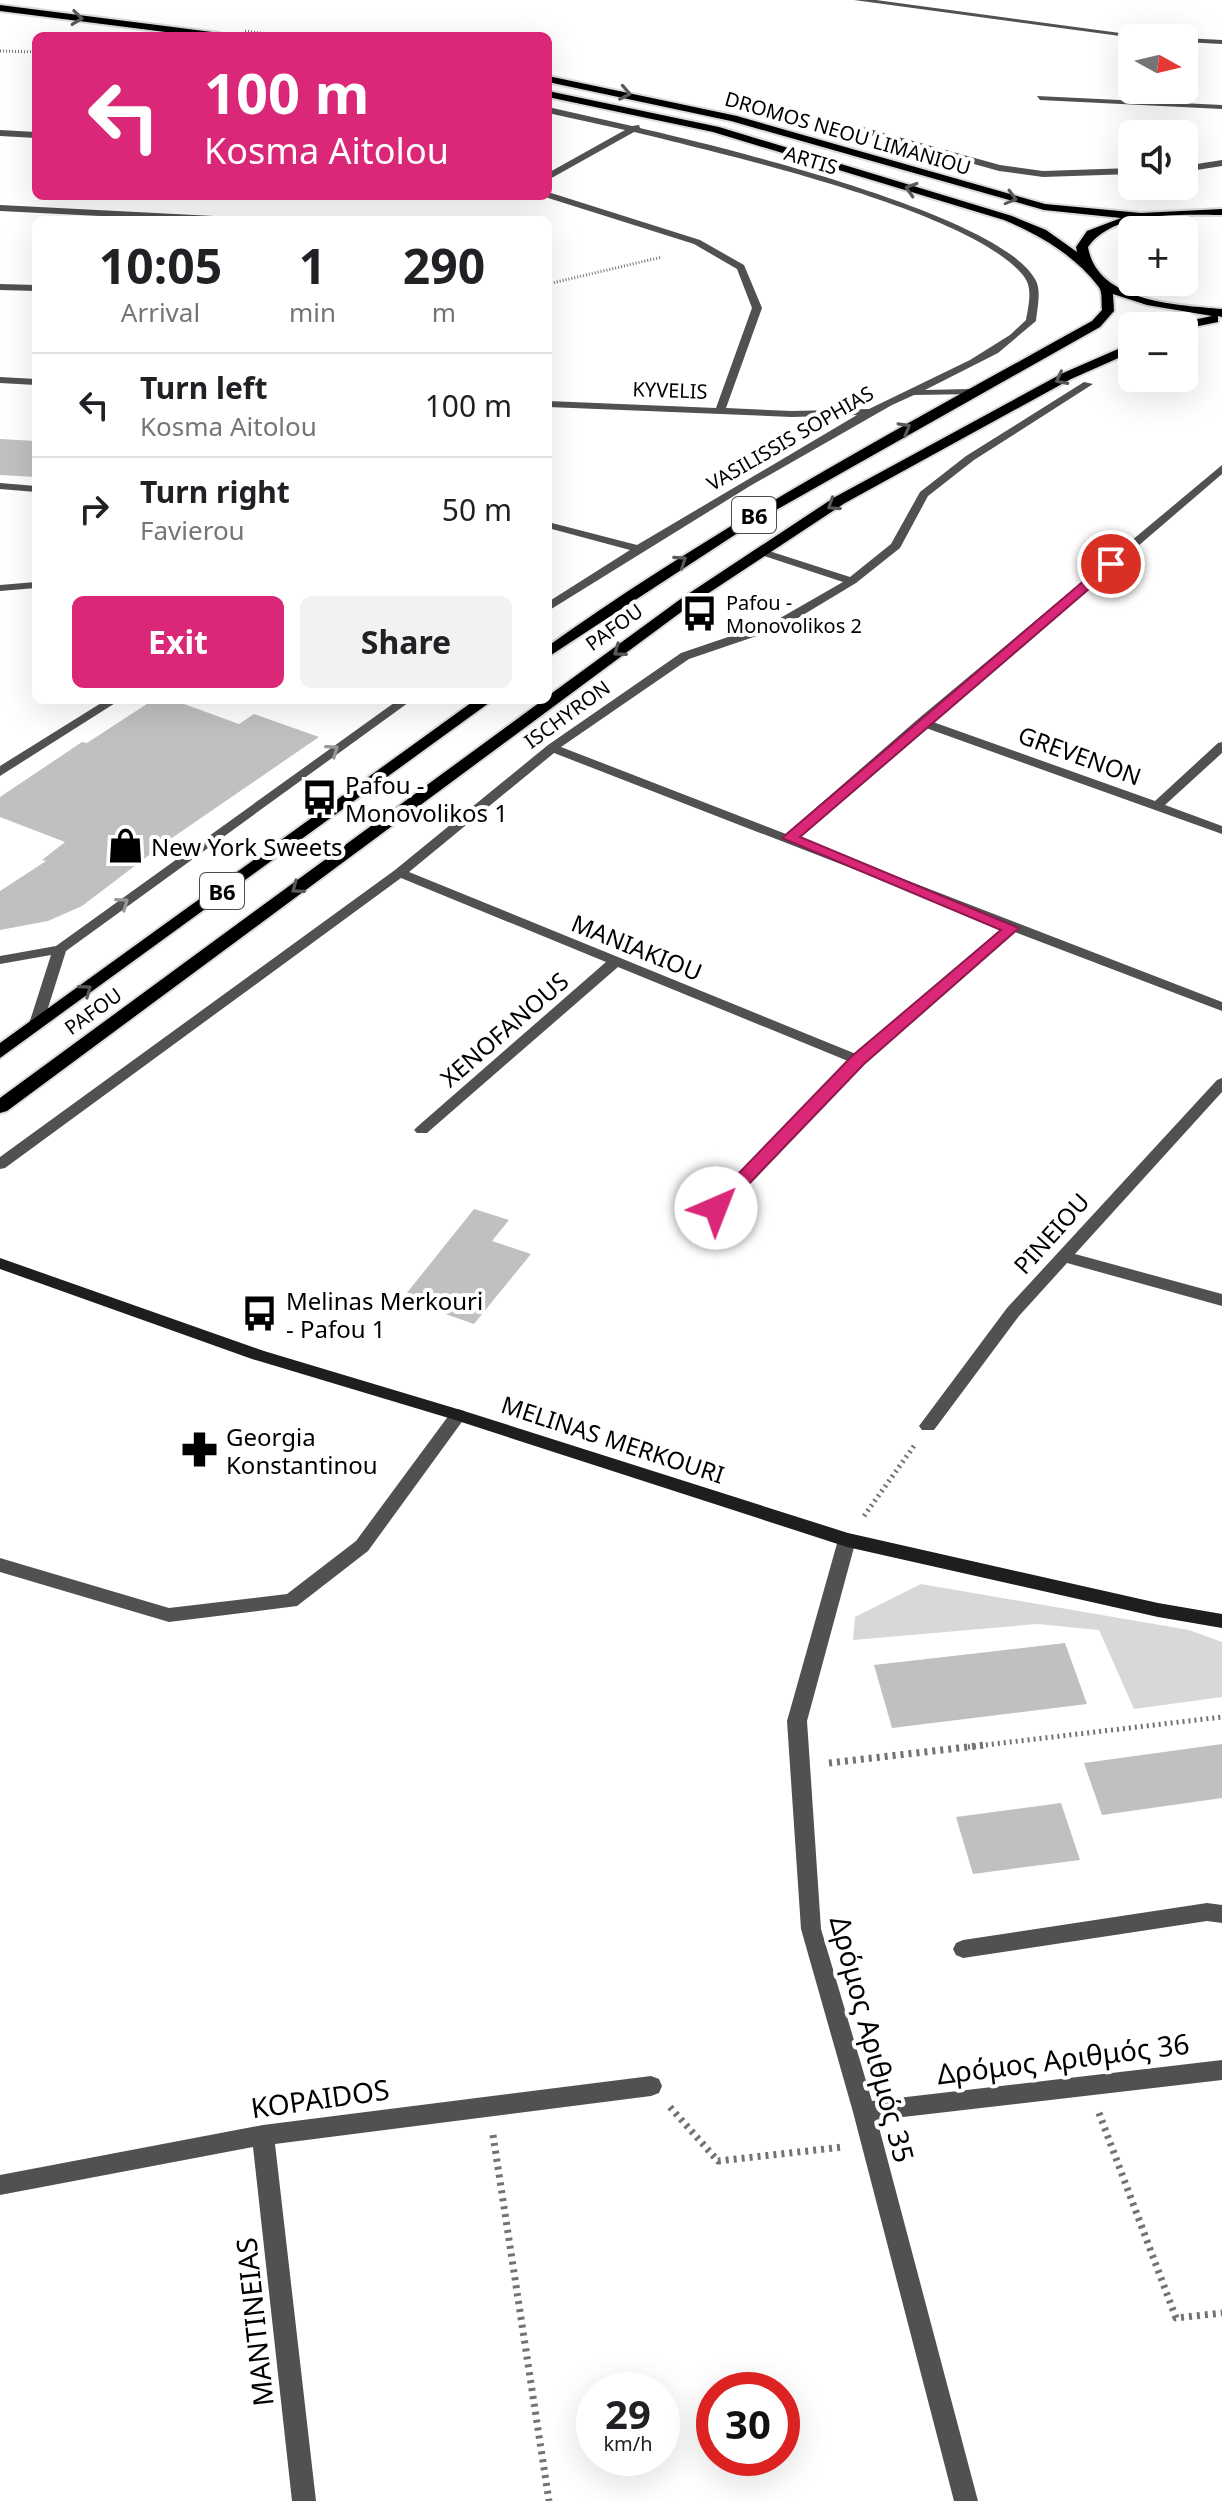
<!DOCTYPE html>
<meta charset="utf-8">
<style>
:root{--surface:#fff;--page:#f2f2f2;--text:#202124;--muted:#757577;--line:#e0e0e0;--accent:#db2777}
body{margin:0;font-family:"Noto Sans",sans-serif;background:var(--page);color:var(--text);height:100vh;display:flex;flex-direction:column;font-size:30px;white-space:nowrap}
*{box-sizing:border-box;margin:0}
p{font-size:26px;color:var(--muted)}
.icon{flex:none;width:44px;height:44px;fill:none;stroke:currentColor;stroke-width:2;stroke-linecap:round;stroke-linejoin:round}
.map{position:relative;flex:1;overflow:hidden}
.details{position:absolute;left:32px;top:216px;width:520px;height:488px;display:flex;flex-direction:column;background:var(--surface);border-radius:12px;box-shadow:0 8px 32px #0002}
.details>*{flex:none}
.banner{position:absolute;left:32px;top:32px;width:520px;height:168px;border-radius:12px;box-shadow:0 8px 32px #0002;background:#db2777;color:#fff;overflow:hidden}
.needle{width:52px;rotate:98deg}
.buttons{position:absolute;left:1118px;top:24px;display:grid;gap:16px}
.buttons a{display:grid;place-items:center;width:80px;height:80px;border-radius:12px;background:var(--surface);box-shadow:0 8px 32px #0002;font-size:40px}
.speed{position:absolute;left:576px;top:2372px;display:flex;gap:16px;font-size:40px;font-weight:700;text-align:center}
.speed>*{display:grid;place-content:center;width:104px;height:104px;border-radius:50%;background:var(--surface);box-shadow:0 8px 32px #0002;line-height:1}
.speed small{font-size:20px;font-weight:400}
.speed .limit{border:12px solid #d22;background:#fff;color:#111}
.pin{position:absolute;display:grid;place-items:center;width:68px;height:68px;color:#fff;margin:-34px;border:4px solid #fff;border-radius:50%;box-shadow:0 2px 8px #0007}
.me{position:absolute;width:88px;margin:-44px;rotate:44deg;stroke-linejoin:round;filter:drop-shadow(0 0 6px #0008)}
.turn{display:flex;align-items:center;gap:28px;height:168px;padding:0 40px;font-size:36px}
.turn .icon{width:104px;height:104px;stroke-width:2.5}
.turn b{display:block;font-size:56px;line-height:68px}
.eta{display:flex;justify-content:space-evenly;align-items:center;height:136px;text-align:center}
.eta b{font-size:48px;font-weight:700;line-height:56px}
.button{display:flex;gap:16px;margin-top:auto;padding:16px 40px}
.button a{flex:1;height:92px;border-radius:12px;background:var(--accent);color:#fff;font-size:32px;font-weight:700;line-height:92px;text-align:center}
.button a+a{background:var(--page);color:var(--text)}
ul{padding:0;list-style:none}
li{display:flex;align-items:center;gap:24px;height:104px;padding:0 40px;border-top:2px solid var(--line)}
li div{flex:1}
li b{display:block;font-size:30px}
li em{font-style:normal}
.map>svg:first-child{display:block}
.green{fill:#d8d8d8}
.building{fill:#c0c0c0}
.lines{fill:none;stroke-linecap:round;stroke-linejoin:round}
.primary-casing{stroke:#dbdbdb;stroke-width:4}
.path-far2{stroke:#737373;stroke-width:3;stroke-dasharray:1 2;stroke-linecap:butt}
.path-far1{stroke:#737373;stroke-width:5;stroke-dasharray:2 4;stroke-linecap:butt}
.path{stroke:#737373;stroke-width:7;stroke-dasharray:3 5;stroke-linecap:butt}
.minor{fill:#515151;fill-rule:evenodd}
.secondary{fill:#1e1e1e;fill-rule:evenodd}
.primary{fill:#000;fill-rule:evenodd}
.oneway{stroke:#595959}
.oneway2{stroke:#979797}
.route{fill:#db2777;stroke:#8e194d;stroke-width:2}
.labels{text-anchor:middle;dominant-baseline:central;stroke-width:8;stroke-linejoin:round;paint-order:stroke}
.far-street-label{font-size:20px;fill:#000;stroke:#fff}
.far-poi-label{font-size:20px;fill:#000;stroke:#fff;text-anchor:start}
.shield{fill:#fff;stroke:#4c4c4c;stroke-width:2}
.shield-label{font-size:22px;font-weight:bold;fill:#000}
.street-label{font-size:24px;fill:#000;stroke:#fff}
.poi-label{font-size:24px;fill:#000;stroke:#fff;text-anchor:start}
.near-street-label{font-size:28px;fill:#000;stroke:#fff}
</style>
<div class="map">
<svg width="1222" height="2501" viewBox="0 0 1222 2501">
<rect width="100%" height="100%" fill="#fff"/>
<path class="green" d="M921 1584 1189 1630 1222 1642V1697L1134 1709 1099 1630 1037 1624 853 1640 855 1617Z"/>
<g class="building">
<path d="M0 439 36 441V477L0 475Z"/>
<path d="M153 700H173L239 724 254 714 319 737 169 840 82 906 48 921 0 930V891L46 861 42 860 65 842 0 817V797L82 742 87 743Z"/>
<path d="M474 1209 509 1220 492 1241 531 1254 474 1324 402 1299Z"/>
<path d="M1065 1643 1087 1704 892 1728 874 1665Z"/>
<path d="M1222 1744V1798L1102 1815 1084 1763Z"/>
<path d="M1061 1803 1080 1860 973 1874 956 1817Z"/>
</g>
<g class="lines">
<defs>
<g id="primary">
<path d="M0 5 220 33 225 36H197L0 11Z"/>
<path d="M548 76 737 116 1045 204 1141 213 1222 209V215C1182 215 1114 210 1088 247 1097 302 1177 305 1222 309V317L1218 316V322L1184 329V326H1177L1179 323 1212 316 1147 305 1113 294 1114 311 1100 327 753 523 548 657V646C721 523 907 424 1092 321L1102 310C1101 303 1103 291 1098 286 1074 255 1040 235 1004 220L713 132 548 97V91L719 127 1012 216 1046 230 1077 252 1076 247 1087 231 1121 218 1044 210 731 121 548 82Z"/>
<path d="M1132 343V352L1071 379 845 503 692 604 7 1111 0 1113V1098L543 700H548V696L682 598 835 497 1063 373Z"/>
<path d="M475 700H493L0 1058V1043Z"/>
</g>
</defs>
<use href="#primary" class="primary-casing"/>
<g class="path-far2">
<path d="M245 31 284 36"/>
<path d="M0 51 36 52"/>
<path d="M548 284 662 257"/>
</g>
<g class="path-far1">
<path d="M864 1516 914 1446"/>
<path d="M968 1747 1222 1717"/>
</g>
<g class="path">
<path d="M829 1763 985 1745"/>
<path d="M670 2107 718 2161 843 2147"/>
<path d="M1099 2113 1176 2318 1222 2313"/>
<path d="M493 2135 549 2501"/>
</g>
<g class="minor">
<path d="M854 0H876L1157 38H1135Z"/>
<path d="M1183 38H1184L1222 40V44L1184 42Z"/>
<path d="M1037 96 1222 105V109L1040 100Z"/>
<path d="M548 107 632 126 639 125 640 128C718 146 999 214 1035 279 1042 290 1037 309 1036 321L998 353 925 390 970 389 975 392 974 394 914 395 892 405 750 486 548 611V602L630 550 548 528V522L637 545 857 415 792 417 548 407V401L716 408 752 308 737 269 694 244 545 197 548 196V192L700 240 744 265 762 308 726 408 792 411 869 409 970 360 1010 335 1026 320C1028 308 1033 289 1025 278 978 213 734 157 651 136L634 132 548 180V173L625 130 548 113Z"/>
<path d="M859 126 1000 165 1043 171 1132 168V174L1043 177 999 171 856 131V127Z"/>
<path d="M0 130 36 132V138L0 136Z"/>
<path d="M1222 160V166L1184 172V166Z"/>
<path d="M0 205 233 217 238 220H180L0 211Z"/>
<path d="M0 284 36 285V291L0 290Z"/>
<path d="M0 377 36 379V385L0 383Z"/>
<path d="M1084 382 1093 384 974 460 928 496 900 548 856 583 783 627 689 659 561 747 786 834 918 719 1222 465V474L933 722 1155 801 1218 743 1222 742V753L1165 805 1222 826V834L926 728 797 838 1222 1002V1011L1015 932 863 1063 722 1212 716 1213 708 1208 710 1204 848 1061 618 967 427 1133H417L414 1130 417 1127 606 962 401 878 5 1168 0 1169V1157L395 870 548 745 681 653 775 621 843 582 758 554V550H766L850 577 891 544 920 492 966 456ZM554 753 1003 927 856 1054 409 872Z"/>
<path d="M0 483 36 486V492L0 489Z"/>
<path d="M36 582V588L0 591V585Z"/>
<path d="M106 700H120L0 776V766Z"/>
<path d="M398 700H412L66 951 42 1027 35 1031 30 1030 28 1027 51 955 0 964V956L56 946Z"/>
<path d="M1222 1078V1092L1075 1254 1222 1294V1306L1067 1263 1019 1316 934 1430H922L919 1426 922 1422 1007 1308 1217 1080Z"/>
<path d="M458 1409 464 1411 467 1415 464 1419 368 1551 297 1606 169 1622 0 1572V1558L169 1608 287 1594 356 1541 452 1411Z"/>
<path d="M847 1533 853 1535 856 1540 807 1721 821 1929 872 2101 1222 2060V2080L877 2120 978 2501H954L853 2112 801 1929 787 1721 838 1540 841 1535Z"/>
<path d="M1207 1903 1222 1905V1923L1207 1921 963 1958 956 1955 953 1949 956 1943 963 1940Z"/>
<path d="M651 2076 659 2079 662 2086 659 2093 651 2096 275 2144 316 2501H292L253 2147 0 2195V2175L263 2125Z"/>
</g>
<path class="secondary" d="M0 1258 264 1351 464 1411 848 1533 1158 1603 1222 1614V1628L1158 1617 847 1547 452 1419 252 1359 0 1269Z"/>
<use href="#primary" class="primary"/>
</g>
<defs><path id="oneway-chevron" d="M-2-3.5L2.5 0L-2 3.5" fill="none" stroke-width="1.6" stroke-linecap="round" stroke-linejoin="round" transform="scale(2)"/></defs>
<g class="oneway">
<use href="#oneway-chevron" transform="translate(77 18) rotate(7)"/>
<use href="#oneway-chevron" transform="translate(625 93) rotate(11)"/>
<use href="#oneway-chevron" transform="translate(911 189) rotate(-163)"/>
<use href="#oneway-chevron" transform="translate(1011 198) rotate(16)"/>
<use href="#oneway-chevron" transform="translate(1061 379) rotate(153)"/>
<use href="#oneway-chevron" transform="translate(905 428) rotate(-29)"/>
<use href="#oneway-chevron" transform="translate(833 505) rotate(147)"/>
<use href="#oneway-chevron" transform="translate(681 561) rotate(-34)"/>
<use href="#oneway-chevron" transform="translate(619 651) rotate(144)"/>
<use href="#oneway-chevron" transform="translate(297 888) rotate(144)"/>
<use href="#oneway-chevron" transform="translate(86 990) rotate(-36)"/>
</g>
<g class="oneway2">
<use href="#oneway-chevron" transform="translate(333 750) rotate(-36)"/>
<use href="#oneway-chevron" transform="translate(123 903) rotate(-36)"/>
</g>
<path class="route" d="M1107 561 1118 564 800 837 1019 928 864 1064 722 1212H710V1203L852 1056 1001 930 782 838Z"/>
<defs>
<symbol id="bus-bare" viewBox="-9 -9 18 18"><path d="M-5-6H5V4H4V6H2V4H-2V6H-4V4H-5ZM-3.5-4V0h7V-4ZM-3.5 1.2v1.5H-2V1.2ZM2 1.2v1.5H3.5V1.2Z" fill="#000" stroke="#fff" stroke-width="2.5" paint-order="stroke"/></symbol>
<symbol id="shop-bare" viewBox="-9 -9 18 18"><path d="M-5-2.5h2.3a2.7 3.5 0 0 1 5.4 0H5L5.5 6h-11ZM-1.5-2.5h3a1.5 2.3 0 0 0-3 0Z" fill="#000" stroke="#fff" stroke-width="2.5" paint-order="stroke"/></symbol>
<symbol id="pharmacy-bare" viewBox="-9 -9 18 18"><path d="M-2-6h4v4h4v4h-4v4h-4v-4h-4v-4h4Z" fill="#000" stroke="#fff" stroke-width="2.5" paint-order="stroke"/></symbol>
</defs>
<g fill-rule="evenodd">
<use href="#bus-bare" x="674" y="588" width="51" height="51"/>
<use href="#bus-bare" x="294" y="772" width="51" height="51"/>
<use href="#shop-bare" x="100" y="820" width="51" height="51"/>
<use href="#bus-bare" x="234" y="1288" width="51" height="51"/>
<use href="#pharmacy-bare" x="174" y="1424" width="51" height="51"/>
</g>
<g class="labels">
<g class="far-street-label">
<text transform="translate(848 133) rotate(16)">DROMOS NEOU LIMANIOU</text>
<text transform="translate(811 160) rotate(17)">ARTIS</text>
<text transform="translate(670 390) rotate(2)">KYVELIS</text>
<text transform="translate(790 438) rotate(-30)">VASILISSIS SOPHIAS</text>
<text transform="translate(614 627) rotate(-36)">PAFOU</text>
<text transform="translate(567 714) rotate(-36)">ISCHYRON</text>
<text transform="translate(93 1011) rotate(-36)">PAFOU</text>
</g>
<g class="far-poi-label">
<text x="726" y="602">Pafou -<tspan x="726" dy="23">Monovolikos 2</tspan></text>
</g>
<g class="shield">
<rect x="732" y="497" width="44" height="36" rx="6"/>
<rect x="200" y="873" width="44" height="36" rx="6"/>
</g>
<g class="shield-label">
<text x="754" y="515">B6</text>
<text x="222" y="891">B6</text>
</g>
<g class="street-label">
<text transform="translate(1080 755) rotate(20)">GREVENON</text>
<text transform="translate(637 947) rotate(22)">MANIAKIOU</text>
<text transform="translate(504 1029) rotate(-41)">XENOFANOUS</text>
<text transform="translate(1051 1233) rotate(-48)">PINEIOU</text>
<text transform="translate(613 1439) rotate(18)">MELINAS MERKOURI</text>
</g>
<g class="poi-label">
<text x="345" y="784">Pafou -<tspan x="345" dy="28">Monovolikos 1</tspan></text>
<text x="151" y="846">New York Sweets</text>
<text x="286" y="1300">Melinas Merkouri<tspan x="286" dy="28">- Pafou 1</tspan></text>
<text x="226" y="1436">Georgia<tspan x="226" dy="28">Konstantinou</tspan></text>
</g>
<g class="near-street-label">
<text transform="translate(873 2039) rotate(75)">Δρόμος Αριθμός 35</text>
<text transform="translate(1063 2058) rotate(-7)">Δρόμος Αριθμός 36</text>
<text transform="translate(320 2098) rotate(-8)">KOPAIDOS</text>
<text transform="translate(254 2322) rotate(-96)">MANTINEIAS</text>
</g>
</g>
</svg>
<div class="buttons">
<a><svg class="needle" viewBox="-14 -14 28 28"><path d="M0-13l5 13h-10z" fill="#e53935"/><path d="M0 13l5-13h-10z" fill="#757577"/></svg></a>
<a><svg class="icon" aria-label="sound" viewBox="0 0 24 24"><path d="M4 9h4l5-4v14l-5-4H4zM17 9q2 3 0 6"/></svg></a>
<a>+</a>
<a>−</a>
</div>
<div class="speed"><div>29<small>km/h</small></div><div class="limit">30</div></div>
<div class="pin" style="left:1111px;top:564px;background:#d93025"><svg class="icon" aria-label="arrive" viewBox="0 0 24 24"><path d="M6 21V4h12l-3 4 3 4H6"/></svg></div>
<svg class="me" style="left:716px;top:1208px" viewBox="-20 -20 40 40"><circle r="19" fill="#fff"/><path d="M0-13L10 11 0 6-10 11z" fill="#db2777"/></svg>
<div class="banner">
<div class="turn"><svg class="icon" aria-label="left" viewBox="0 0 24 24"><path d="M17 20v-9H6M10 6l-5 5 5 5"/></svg><div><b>100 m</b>Kosma Aitolou</div></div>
</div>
<section class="details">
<div class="eta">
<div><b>10:05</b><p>Arrival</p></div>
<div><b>1</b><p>min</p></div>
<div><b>290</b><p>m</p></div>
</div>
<ul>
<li><svg class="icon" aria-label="left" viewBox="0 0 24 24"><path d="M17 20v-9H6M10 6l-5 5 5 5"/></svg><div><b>Turn left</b><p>Kosma Aitolou</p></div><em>100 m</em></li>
<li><svg class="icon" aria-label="right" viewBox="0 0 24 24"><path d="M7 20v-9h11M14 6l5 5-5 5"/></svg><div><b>Turn right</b><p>Favierou</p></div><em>50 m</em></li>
</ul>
<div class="button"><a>Exit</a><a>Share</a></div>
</section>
</div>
